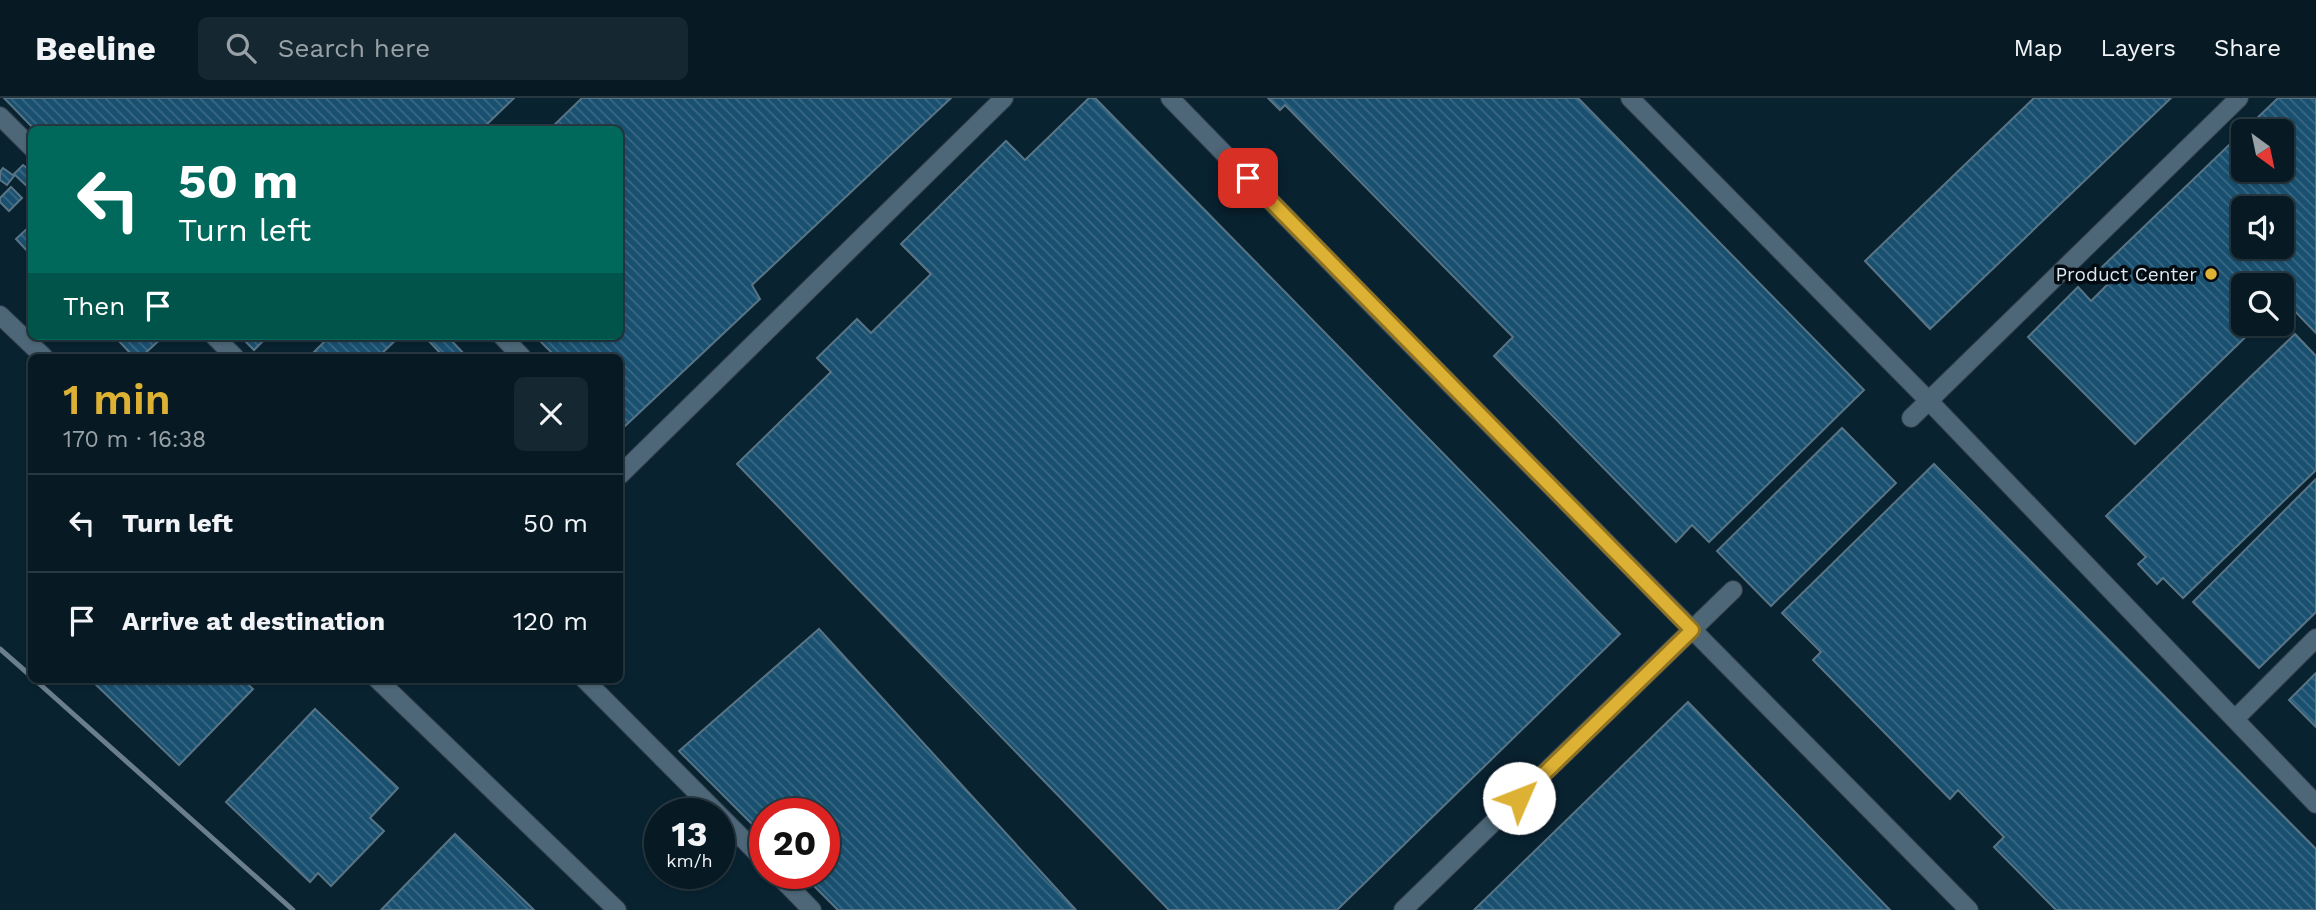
<!DOCTYPE html>
<meta charset="utf-8">
<style>
:root{--surface:#071a24;--page:#152731;--text:#f1f3f6;--muted:#98a1a6;--line:#283841;--accent:#ddb133}
body{margin:0;font-family:"Work Sans",sans-serif;background:var(--page);color:var(--text);height:100vh;display:flex;flex-direction:column;font-size:26px;white-space:nowrap}
*{box-sizing:border-box;margin:0}
p{font-size:23px;color:var(--muted)}
.icon{flex:none;width:38px;height:38px;fill:none;stroke:currentColor;stroke-width:2;stroke-linecap:round;stroke-linejoin:round}
.map{position:relative;flex:1;overflow:hidden}
.drawer{position:absolute;left:28px;top:256px;width:595px;height:329px;display:flex;flex-direction:column;background:var(--surface);border-radius:10px;box-shadow:0 2px 5px #0004,0 0 0 2px var(--line)}
.drawer>*{flex:none}
.hud{position:absolute;left:28px;top:28px;width:595px;height:214px;border-radius:10px;box-shadow:0 2px 5px #0004,0 0 0 2px var(--line);background:#00695c;color:#fff;overflow:hidden}
.needle{width:46px;rotate:147deg}
.fabs{position:absolute;left:2231px;top:21px;display:grid;gap:14px}
.fabs a{display:grid;place-items:center;width:63px;height:63px;border-radius:10px;background:var(--surface);box-shadow:0 2px 5px #0004,0 0 0 2px var(--line);font-size:35px}
.speed{position:absolute;left:644px;top:700px;display:flex;gap:14px;font-size:35px;font-weight:700;text-align:center}
.speed>*{display:grid;place-content:center;width:91px;height:91px;border-radius:50%;background:var(--surface);box-shadow:0 2px 5px #0004,0 0 0 2px var(--line);line-height:1}
.speed small{font-size:18px;font-weight:400}
.speed .limit{border:10px solid #d22;background:#fff;color:#111}
.pin{position:absolute;display:grid;place-items:center;width:60px;height:60px;color:#fff;margin:-30px;border-radius:14px;box-shadow:0 4px 10px #0006}
.me{position:absolute;width:77px;margin:-38px;rotate:46deg;stroke-linejoin:round;filter:drop-shadow(0 0 5px #0008)}
.turn{display:flex;align-items:center;gap:24px;height:147px;padding:0 35px;font-size:32px}
.turn .icon{width:91px;height:91px;stroke-width:2.5}
.turn b{display:block;font-size:49px;line-height:60px}
.then{display:flex;align-items:center;height:66px;padding:0 35px;background:#0003;gap:14px;font-size:26px}
.round{display:grid;place-items:center;flex:none;width:74px;height:74px;border-radius:10px;background:var(--page)}
.overview{display:flex;align-items:center;justify-content:space-between;height:119px;padding:0 35px}
h1{font-size:42px;font-weight:600;line-height:52px;color:var(--accent)}
ul{padding:0;list-style:none}
li{display:flex;align-items:center;gap:21px;height:98px;padding:0 35px;border-top:2px solid var(--line)}
li div{flex:1}
li b{display:block;font-size:26px}
li em{font-style:normal}
header{display:flex;align-items:center;gap:42px;box-sizing:border-box;height:98px;padding:0 35px;background:var(--surface);border-bottom:2px solid var(--line)}
header strong{font-size:33px}
nav{display:flex;gap:38px;margin-inline-start:auto;font-size:24px}
.search{width:490px;height:63px;background:var(--page);display:flex;align-items:center;gap:18px;box-sizing:border-box;padding:0 24px;border-radius:10px;color:var(--muted);font-size:26px}
.map>svg:first-child{display:block}
.building{fill:url(#building-back-hatch);stroke:#597485;stroke-width:2;fill-rule:evenodd}
.lines{fill:none;stroke-linecap:round;stroke-linejoin:round}
.minor-casing{stroke:#303b48;stroke-width:20}
.minor{stroke:#4d6778;stroke-width:18}
.rail{stroke:#6b7e8b;stroke-width:5}
.route-casing{stroke:#907321;stroke-width:18}
.route{stroke:#ddb133;stroke-width:12}
.poi-dot{fill:#ddb133;stroke:#030a10;stroke-width:2.5}
.labels{text-anchor:middle;dominant-baseline:central;stroke-width:7;stroke-linejoin:round;paint-order:stroke}
.poi-label{font-size:19px;fill:#dbe9f4;stroke:#030a10;text-anchor:end}
</style>
<header>
<strong>Beeline</strong>
<div class="search"><svg class="icon" aria-label="search" viewBox="0 0 24 24"><circle cx="10" cy="10" r="6"/><path d="M15 15l6 6"/></svg>Search here</div>
<nav><a>Map</a><a>Layers</a><a>Share</a></nav>
</header>
<div class="map">
<svg width="2316" height="812" viewBox="0 0 2316 812">
<defs>
<pattern id="building-back-hatch" width="6" height="6" patternUnits="userSpaceOnUse" patternTransform="scale(1.75)"><rect width="6" height="6" fill="#19506f"/><path d="M-1 5l2 2M0 0l6 6M5-1l2 2" fill="none" stroke="#3a6984"/></pattern>
</defs>
<rect width="100%" height="100%" fill="#092230"/>
<g class="building">
<path d="M4 0H514L481 32H35Z"/>
<path d="M582 0H951L752 187 760 201 624 329 620 324V259H556L535 238H620V32H549Z"/>
<path d="M1089 0H1095L1620 536 1337 812H1169L737 366 831 274 817 260 857 221 871 235 931 176 901 146 1006 43 1025 62Z"/>
<path d="M1268 0H1578L1864 292 1709 444 1692 427 1676 444 1494 258 1513 239 1285 7 1280 12Z"/>
<path d="M2034 0H2171L1930 231 1865 163Z"/>
<path d="M2278 0H2316V235L2284 202 2282 204V187H2244V226H2259L2135 346 2028 239 2078 189 2091 203 2112 182 2101 170ZM2244 33H2282V72H2244ZM2244 110H2282V149H2244Z"/>
<path d="M23 67 32 74 31 92 14 76Z"/>
<path d="M3 70 14 78 7 87 0 82V74Z"/>
<path d="M11 89 22 100 9 113 0 104V100Z"/>
<path d="M32 126V158L16 141Z"/>
<path d="M2295 236 2316 258V372L2183 500 2163 480 2157 486 2138 466 2146 459 2106 418Z"/>
<path d="M114 238H164L141 259H134Z"/>
<path d="M240 238H268L254 252Z"/>
<path d="M330 238H400L378 259H309Z"/>
<path d="M424 238H447L467 259H444Z"/>
<path d="M1842 330 1896 385 1771 508 1717 453Z"/>
<path d="M1934 366 2316 751V812H2056L1994 749 2004 739 1958 692 1950 701 1813 562 1821 554 1782 515Z"/>
<path d="M2316 381V514L2259 570 2193 504Z"/>
<path d="M819 531 1076 812H838L801 775H824V716H765V739L679 653Z"/>
<path d="M2316 575V629L2289 602Z"/>
<path d="M90 581H242L253 591 179 667Z"/>
<path d="M1688 604 1890 812H1474Z"/>
<path d="M315 611 398 690 370 720 384 733 331 788 318 775 310 784 226 704Z"/>
<path d="M455 736 534 812H381Z"/>
</g>
<g class="lines">
<defs>
<g id="minor">
<path d="M1170 0 1364 199 1969 812"/>
<path d="M1630 0 1928 302 2316 706"/>
<path d="M0 18 32 50"/>
<path d="M0 217 44 259"/>
<path d="M214 238 235 259"/>
<path d="M502 238 522 259"/>
<path d="M1911 320 2239 0"/>
<path d="M620 377 1004 0"/>
<path d="M377 581 617 812"/>
<path d="M584 581 765 763"/>
<path d="M2235 621 2316 540"/>
<path d="M776 775 812 812"/>
<path d="M1403 812 1733 492"/>
</g>
</defs>
<use href="#minor" class="minor-casing"/>
<use href="#minor" class="minor"/>
<g class="rail">
<path d="M0 551 32 579"/>
<path d="M34 581 293 812"/>
</g>
</g>
<g class="lines">
<defs>
<path id="route" d="M1248 80 1692 532 1519 700"/>
</defs>
<use href="#route" class="route-casing"/>
<use href="#route" class="route"/>
</g>
<circle class="poi-dot" cx="2211" cy="176" r="7"/>
<g class="labels">
<g class="poi-label">
<text x="2197" y="176">Product Center</text>
</g>
</g>
</svg>
<div class="fabs">
<a><svg class="needle" viewBox="-14 -14 28 28"><path d="M0-13l5 13h-10z" fill="#e53935"/><path d="M0 13l5-13h-10z" fill="#98a1a6"/></svg></a>
<a><svg class="icon" aria-label="sound" viewBox="0 0 24 24"><path d="M4 9h4l5-4v14l-5-4H4zM17 9q2 3 0 6"/></svg></a>
<a><svg class="icon" aria-label="search" viewBox="0 0 24 24"><circle cx="10" cy="10" r="6"/><path d="M15 15l6 6"/></svg></a>
</div>
<div class="speed"><div>13<small>km/h</small></div><div class="limit">20</div></div>
<div class="pin" style="left:1248px;top:80px;background:#d93025"><svg class="icon" aria-label="arrive" viewBox="0 0 24 24"><path d="M6 21V4h12l-3 4 3 4H6"/></svg></div>
<svg class="me" style="left:1519px;top:700px" viewBox="-20 -20 40 40"><circle r="19" fill="#fff"/><path d="M0-13L10 11 0 6-10 11z" fill="#ddb133"/></svg>
<div class="hud">
<div class="turn"><svg class="icon" aria-label="left" viewBox="0 0 24 24"><path d="M17 20v-9H6M10 6l-5 5 5 5"/></svg><div><b>50 m</b>Turn left</div></div>
<div class="then">Then<svg class="icon" aria-label="arrive" viewBox="0 0 24 24"><path d="M6 21V4h12l-3 4 3 4H6"/></svg></div>
</div>
<section class="drawer">
<div class="overview"><div><h1>1 min</h1><p>170 m · 16:38</p></div><a class="round"><svg class="icon" aria-label="close" viewBox="0 0 24 24"><path d="M6 6l12 12M18 6L6 18"/></svg></a></div>
<ul>
<li><svg class="icon" aria-label="left" viewBox="0 0 24 24"><path d="M17 20v-9H6M10 6l-5 5 5 5"/></svg><div><b>Turn left</b></div><em>50 m</em></li>
<li><svg class="icon" aria-label="arrive" viewBox="0 0 24 24"><path d="M6 21V4h12l-3 4 3 4H6"/></svg><div><b>Arrive at destination</b></div><em>120 m</em></li>
</ul>
</section>
</div>
